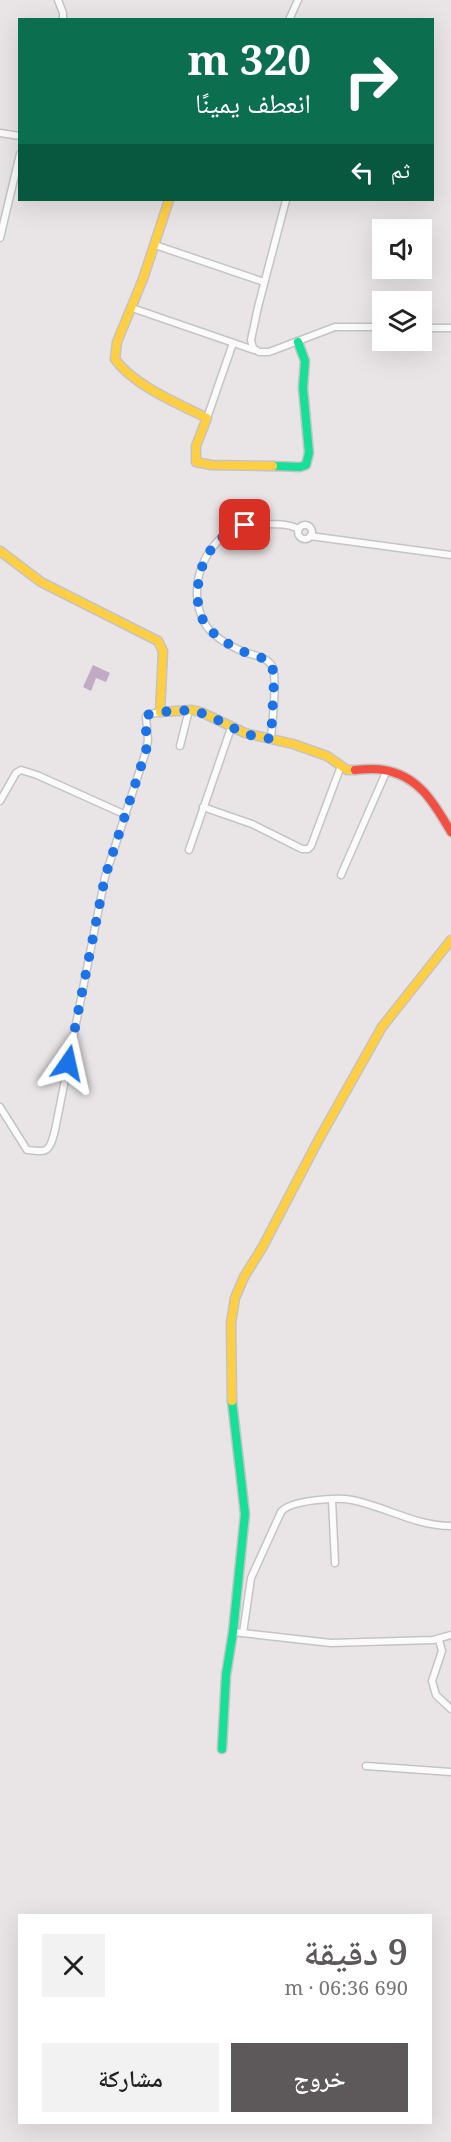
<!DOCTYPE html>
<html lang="ar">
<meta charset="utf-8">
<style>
:root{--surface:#fff;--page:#f2f2f2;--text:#222;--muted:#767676;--accent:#5d595a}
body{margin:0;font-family:"Noto Serif","Noto Naskh Arabic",serif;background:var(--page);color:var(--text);direction:rtl;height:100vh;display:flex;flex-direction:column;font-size:22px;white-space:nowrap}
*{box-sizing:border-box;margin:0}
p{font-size:20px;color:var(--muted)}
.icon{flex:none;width:33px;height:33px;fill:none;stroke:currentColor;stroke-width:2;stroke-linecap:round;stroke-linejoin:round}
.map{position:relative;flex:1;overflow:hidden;direction:ltr}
.details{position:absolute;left:18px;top:1914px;width:414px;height:210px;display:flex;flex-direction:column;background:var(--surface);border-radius:0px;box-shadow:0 6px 24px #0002;direction:rtl}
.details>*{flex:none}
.banner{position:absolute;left:18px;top:18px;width:416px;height:183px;border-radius:0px;box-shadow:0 6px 24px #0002;direction:rtl;background:#0b6e4f;color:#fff;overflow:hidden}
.buttons{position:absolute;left:372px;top:219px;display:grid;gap:12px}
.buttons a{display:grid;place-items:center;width:60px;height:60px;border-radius:0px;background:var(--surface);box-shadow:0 6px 24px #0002;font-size:30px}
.pin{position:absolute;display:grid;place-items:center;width:51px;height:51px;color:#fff;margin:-26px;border-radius:12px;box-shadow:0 3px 9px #0006}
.me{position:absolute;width:66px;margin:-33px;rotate:11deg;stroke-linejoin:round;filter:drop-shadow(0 0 4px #0008)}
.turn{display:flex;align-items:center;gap:21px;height:126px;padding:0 24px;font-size:27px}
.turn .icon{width:78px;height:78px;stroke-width:2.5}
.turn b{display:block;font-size:42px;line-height:51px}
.then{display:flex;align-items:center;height:57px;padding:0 24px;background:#0003;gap:12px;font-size:22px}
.round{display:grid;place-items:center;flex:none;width:63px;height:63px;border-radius:0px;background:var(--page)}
.summary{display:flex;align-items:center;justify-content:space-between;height:102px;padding:0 24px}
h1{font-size:36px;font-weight:600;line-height:45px;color:var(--accent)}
.cta{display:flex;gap:12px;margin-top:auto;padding:12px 24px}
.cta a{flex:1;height:69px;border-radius:0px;background:var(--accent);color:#fff;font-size:24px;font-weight:600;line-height:69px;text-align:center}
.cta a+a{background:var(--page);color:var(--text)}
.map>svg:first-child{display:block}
.water{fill:#c0aac4}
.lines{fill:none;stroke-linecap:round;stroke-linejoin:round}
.street-casing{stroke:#c6c3c4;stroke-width:9}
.fast-casing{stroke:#c6c3c4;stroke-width:11}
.slow-casing{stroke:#c6c3c4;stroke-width:11}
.jam-casing{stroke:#c6c3c4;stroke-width:11}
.street{stroke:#fcfbfb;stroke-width:6}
.fast{stroke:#16e098;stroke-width:8}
.slow{stroke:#ffcf43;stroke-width:8}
.jam{stroke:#f24e42;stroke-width:8}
.route{stroke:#1a73e8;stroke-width:10;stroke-dasharray:0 18}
</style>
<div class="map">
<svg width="451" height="2142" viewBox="0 0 451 2142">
<rect width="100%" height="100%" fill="#e9e5e6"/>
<path class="water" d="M93 665 110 673 106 682 96 678 91 691 83 687Z"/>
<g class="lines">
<defs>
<g id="street">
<path d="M58 0 63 13V20"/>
<path d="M289 20 298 0"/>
<path d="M0 133 20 136"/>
<path d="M286 200 258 307 251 340 253 348 259 352H269L335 327H382"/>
<path d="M0 238 20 154"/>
<path d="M155 245 264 282"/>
<path d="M132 308 254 350"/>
<path d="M422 328H451"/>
<path d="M207 418 233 343"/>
<circle cx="305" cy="532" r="7"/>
<path d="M310 536 451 555"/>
<path d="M271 739C272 724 278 677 272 666 267 657 253 655 244 652 230 646 211 636 204 622 186 587 204 541 240 526 249 523 258 523 267 524 279 524 289 524 299 529"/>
<path d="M180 746 189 710"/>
<path d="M0 801 16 773 21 770 37 775 126 815"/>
<path d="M203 807 252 824 302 849H308L311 846 341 766"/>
<path d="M189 850 231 728"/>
<path d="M341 875 387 770"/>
<path d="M0 1107 27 1150C33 1150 43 1153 47 1149 54 1144 57 1118 59 1110L105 877 146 751 148 740 146 717 147 715 160 712"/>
<path d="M332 1500 335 1563"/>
<path d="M233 1632 331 1643 433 1640 451 1635"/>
<path d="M243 1633 251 1578 281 1512C290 1500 337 1497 352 1500 387 1507 415 1526 451 1526"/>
<path d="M439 1640 442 1651 432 1681 436 1695 451 1709"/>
<path d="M366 1766 451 1772"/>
</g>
<g id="fast">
<path d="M273 466 300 467 306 465 309 453 303 388 305 361 298 342"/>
<path d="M222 1749 226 1675 233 1632 245 1514 232 1401"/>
</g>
<g id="slow">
<path d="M169 200 143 279 117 342 115 359C133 385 179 404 207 418L196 446V462L211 465 273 466"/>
<path d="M0 551 41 582 158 641 163 651 160 712 192 710 201 712 245 733 293 744 327 756 347 770H355"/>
<path d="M232 1401 231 1323 235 1298 244 1277 262 1248 319 1139 382 1027 451 940"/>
</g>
<path id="jam" d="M355 770C365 769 375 768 384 770 419 776 434 803 451 832"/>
</defs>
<use href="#street" class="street-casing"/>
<use href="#fast" class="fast-casing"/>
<use href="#slow" class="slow-casing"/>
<use href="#jam" class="jam-casing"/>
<use href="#street" class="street"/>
<use href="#fast" class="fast"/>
<use href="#slow" class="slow"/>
<use href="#jam" class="jam"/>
</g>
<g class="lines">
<path class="route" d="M68 1063 105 877 146 751C148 739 144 724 147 715L160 712 192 710 210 716 245 734 271 739 274 680 272 664C265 658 256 656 247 653 234 648 221 640 211 631 203 624 199 612 198 602 195 568 211 536 245 525"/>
</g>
</svg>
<div class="buttons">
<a><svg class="icon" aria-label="sound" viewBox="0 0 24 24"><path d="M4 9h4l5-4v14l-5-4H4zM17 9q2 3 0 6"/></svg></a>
<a><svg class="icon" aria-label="layers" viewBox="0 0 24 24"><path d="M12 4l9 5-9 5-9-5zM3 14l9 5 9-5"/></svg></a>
</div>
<div class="pin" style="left:245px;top:525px;background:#d93025"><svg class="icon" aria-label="arrive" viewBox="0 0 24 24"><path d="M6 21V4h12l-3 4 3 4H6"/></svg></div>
<svg class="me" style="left:68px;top:1063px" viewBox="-20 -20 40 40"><path d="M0-17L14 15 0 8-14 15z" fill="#1a73e8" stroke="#fff" stroke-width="4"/></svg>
<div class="banner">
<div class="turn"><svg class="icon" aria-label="right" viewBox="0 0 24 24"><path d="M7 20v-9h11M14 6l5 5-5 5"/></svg><div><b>320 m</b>انعطف يمينًا</div></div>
<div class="then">ثم<svg class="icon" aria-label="left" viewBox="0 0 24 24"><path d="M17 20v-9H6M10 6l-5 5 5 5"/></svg></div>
</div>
<section class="details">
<div class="summary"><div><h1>9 دقيقة</h1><p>690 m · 06:36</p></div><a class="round"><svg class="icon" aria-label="close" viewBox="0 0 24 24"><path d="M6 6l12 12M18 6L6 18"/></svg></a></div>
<div class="cta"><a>خروج</a><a>مشاركة</a></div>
</section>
</div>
